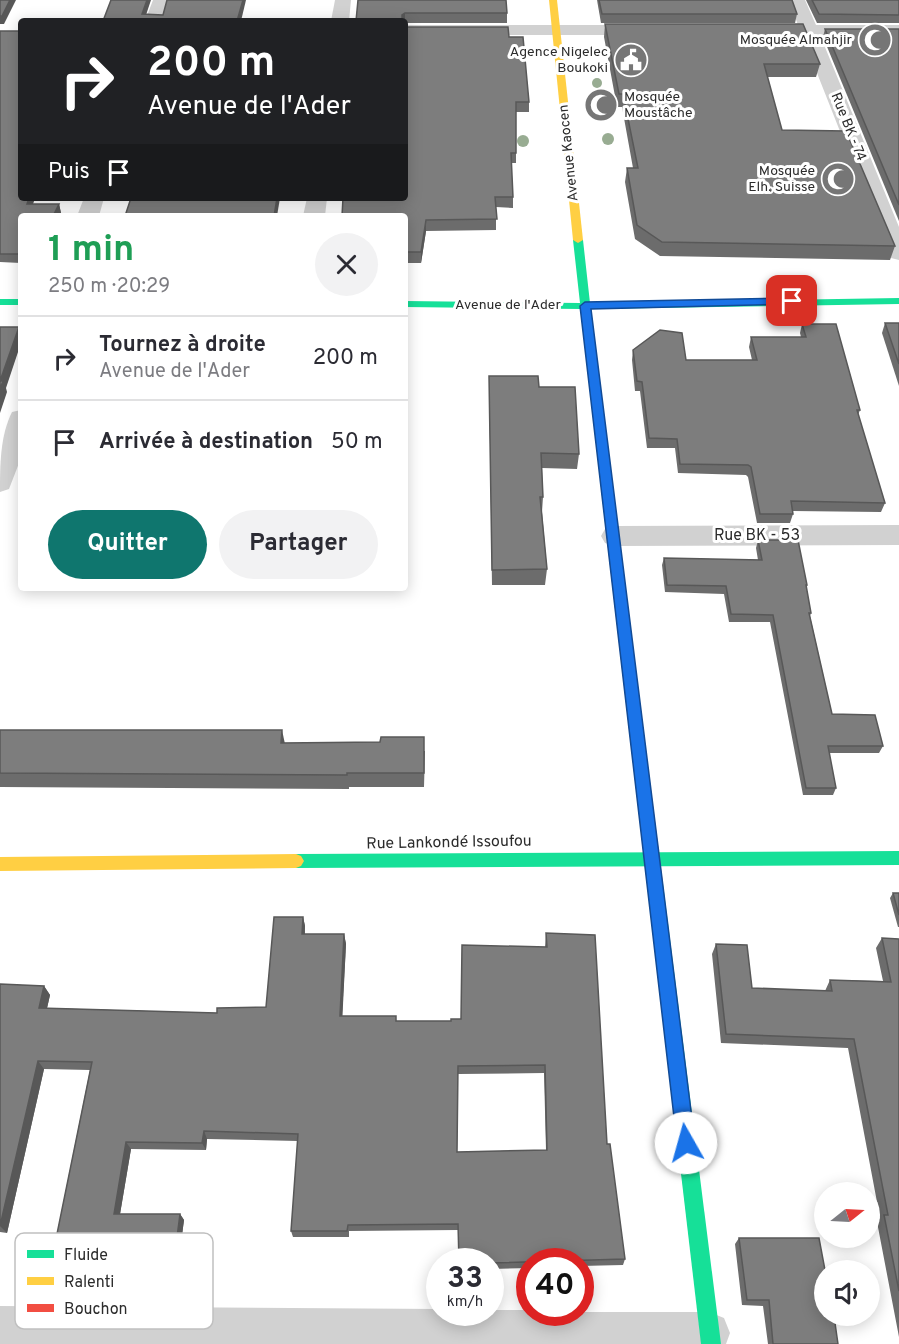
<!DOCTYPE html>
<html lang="fr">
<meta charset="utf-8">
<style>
:root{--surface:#fff;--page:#f2f2f3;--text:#2b2b33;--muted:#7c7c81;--line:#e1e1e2;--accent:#0f766e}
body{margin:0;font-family:Overpass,sans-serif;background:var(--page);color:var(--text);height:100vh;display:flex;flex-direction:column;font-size:22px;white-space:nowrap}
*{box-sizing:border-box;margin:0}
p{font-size:20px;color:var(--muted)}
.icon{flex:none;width:33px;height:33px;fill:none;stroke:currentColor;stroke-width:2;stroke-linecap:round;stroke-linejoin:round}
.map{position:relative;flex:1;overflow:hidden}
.side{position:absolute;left:18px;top:213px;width:390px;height:378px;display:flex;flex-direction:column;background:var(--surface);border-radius:6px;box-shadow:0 3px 15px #0003}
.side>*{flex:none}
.hud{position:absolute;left:18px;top:18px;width:390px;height:183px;border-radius:6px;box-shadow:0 3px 15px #0003;background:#202124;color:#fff;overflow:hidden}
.needle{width:39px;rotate:72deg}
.controls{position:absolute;left:814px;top:1182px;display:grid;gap:12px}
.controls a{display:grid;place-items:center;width:66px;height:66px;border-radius:50%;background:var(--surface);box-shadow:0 3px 15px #0003;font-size:30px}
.speed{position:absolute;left:426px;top:1248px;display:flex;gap:12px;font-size:30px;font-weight:700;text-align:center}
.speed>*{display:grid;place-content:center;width:78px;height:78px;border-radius:50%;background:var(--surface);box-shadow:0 3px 15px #0003;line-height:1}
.speed small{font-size:15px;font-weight:400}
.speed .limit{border:9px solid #d22;background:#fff;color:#111}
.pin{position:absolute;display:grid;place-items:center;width:51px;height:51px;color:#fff;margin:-26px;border-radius:12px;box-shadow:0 3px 9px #0006}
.me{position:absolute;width:66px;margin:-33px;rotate:353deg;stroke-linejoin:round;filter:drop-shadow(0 0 4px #0008)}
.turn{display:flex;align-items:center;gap:21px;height:126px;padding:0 30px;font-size:27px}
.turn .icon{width:78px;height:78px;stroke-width:2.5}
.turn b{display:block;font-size:42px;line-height:51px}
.then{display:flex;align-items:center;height:57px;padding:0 30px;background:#0003;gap:12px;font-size:22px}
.round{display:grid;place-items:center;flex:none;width:63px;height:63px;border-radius:32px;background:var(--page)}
.headline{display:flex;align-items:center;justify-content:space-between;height:102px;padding:0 30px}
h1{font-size:36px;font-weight:700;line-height:45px;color:#1e9e55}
.button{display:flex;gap:12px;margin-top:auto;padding:12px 30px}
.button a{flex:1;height:69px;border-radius:36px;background:var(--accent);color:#fff;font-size:24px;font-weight:700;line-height:69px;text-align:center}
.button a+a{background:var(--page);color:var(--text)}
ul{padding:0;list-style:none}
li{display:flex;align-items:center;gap:18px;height:84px;padding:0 30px;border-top:2px solid var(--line)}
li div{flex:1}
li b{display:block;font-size:22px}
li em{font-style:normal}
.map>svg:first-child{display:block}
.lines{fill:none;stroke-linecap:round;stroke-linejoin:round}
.street{fill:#d1d1d1;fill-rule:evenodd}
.fast{fill:#16e098;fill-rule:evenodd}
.slow{fill:#ffcf43;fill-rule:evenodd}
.jam{fill:#f24e42;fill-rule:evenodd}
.tree{fill:#98ac92}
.wall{fill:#6c6c6c;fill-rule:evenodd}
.shaded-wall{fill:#585858}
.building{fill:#7d7d7d;stroke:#585858;stroke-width:1.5;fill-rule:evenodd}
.route{fill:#1a73e8;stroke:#114b97;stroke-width:1.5}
.labels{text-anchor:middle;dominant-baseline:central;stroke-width:6;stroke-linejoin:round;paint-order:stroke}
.far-poi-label{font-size:14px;fill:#2c2c2c;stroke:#fff;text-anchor:end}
.far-street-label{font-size:14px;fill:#2c2c2c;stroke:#fff}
.street-label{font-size:16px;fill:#2c2c2c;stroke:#fff}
.key{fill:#fff;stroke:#c0c0c0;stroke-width:1.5}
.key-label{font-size:16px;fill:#2c2c2c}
</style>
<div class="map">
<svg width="899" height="1344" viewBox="0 0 899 1344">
<rect width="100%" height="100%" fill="#fff"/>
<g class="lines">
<g class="street">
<path d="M153 0H169L163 21H145Z"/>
<path d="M335 0H351L349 21H331Z"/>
<path d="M789 0H805L816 25H899V35H820L899 227V260L891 258 888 253 802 35H764L758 34 755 30 758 26 798 25Z"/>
<path d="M405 25H644L650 26 653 30 650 34 644 35H405Z"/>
<path d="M84 198H104L99 216H77Z"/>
<path d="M307 198H327L325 216H303Z"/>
<path d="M21 410V458L9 489 0 492C0 465 0 436 12 412Z"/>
<path d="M899 525V545L615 546 605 543 601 536 605 529 615 526Z"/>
<path d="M0 1306 440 1309V1312H490V1310H530V1312H709L724 1318 730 1333 726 1344H0Z"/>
</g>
<g class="fast">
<path d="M578 237 583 240 590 303 899 298V304L591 309 617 523 611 527 605 523 581 309 405 307V301L580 303 573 240Z"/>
<rect x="0" y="299" width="21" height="6"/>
<path d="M899 851V865L296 868 291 866 288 861 291 856 296 854Z"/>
<path d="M655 877 660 879 663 884 721 1344H701L647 884 650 879Z"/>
</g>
<g class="slow">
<path d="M549 0H557L583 240 578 243 573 240Z"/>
<path d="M296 854 301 856 304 861 301 866 296 868 0 871V857Z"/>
</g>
<path class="jam" d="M611 519 617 523 663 884 660 889 655 891 650 889 647 884 605 523Z"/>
</g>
<g class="tree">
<circle cx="597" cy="83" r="5"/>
<circle cx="608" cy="139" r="6"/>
<circle cx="523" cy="141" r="6"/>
</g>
<g class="wall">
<path d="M358 0 507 13V23H405V21H356Z"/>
<path d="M597 0H792L797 14 795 23H601Z"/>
<path d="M806 0H899V23H817Z"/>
<path d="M605 24 820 64 816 77H767L782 130 895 246 890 260 660 256 635 239 625 182 627 168H633L622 107H617L604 37Z"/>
<path d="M825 29H899V221L823 37Z"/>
<path d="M0 31 21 198H35L33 204H59L61 213 60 216H21V263L0 262Z"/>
<path d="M509 37 529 102V112H516V163H511L513 197V208L496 207V230L426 231 421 263H405V216Z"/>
<path d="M885 323H899V386L882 333Z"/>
<path d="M802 324 860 410 858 415 885 503 881 512 793 511V514L790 523H757L748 477 746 475 678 473 675 448H647L640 391H635L632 360 633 350 686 360H752L749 347 751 337H801L800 333Z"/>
<path d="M489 376 539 387 579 454 577 469 542 468 543 497 542 512 547 569 545 585H492Z"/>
<path d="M758 540 807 585 806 588 811 613 810 616 832 714 883 746 879 753H829L836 788 833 795H803L770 622H729L724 594 665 592 662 565 664 558 758 560 756 548Z"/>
<path d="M0 730 425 751 424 787H349V789L0 787Z"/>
<path d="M893 893H899V927H898L890 898Z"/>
<path d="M303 917 305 926V934H344L346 944 342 1016H396V1021H451L461 1019 545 947 546 933 607 1144 625 1259 623 1265 580 1266V1262H530V1268L490 1269V1262L458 1230 349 1231V1237H293L291 1231 298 1141 207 1139 206 1150 131 1149 120 1214H180L184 1220 176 1281H108L107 1290 54 1288 47 1283 90 1070 44 1069 7 1233 0 1232V984L44 986 50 995 47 1008 217 1013 266 1007ZM544 1073 546 1150 457 1152 458 1074Z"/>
<path d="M882 938 899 939V1337L877 1222 880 1218 848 1048 721 1043 712 954 716 944 752 988 825 991 830 980 883 981 876 948Z"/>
<path d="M739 1238 838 1344H768L763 1306 742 1305 735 1244Z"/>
</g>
<g class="shaded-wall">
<path d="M10 0H16L4 24H0V16Z"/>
<path d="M147 0H151L144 21 142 14Z"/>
<path d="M243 0H246L241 21H237Z"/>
<path d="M405 13V21H402V15Z"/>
<path d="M29 198H35L29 213 27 204Z"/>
<path d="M277 198H280L277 216H274Z"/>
<path d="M59 204 61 213 60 216H53Z"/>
<path d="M426 220V231L421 263V252Z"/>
<path d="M19 327 21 333V343L6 388 7 392 0 413V381Z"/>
<path d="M282 730 285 744 281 743Z"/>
<path d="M303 917 305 926 304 944 302 934Z"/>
<path d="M344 934 346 944 342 1025 340 1016Z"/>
<path d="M44 986 50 995 45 1017 39 1008Z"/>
<path d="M38 1061 44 1069 7 1233 0 1226Z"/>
<path d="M204 1131 207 1139 206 1150 202 1143Z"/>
<path d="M126 1142 131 1149 119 1220 114 1214Z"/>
<path d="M180 1214 184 1220 176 1281 172 1276Z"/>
<path d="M103 1276 108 1281 107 1290 101 1284Z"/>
</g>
<g class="building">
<path d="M0 0H10L2 16H0Z"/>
<path d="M111 0H147L142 14 163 15 167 0H243L237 21H103Z"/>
<path d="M358 0H506L507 13H405L402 15V21H356Z"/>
<path d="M599 0H792L797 14H602Z"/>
<path d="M812 0H899V15L819 14Z"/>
<path d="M605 24H803L820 64H764L782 130 846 131 895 246 662 242 637 225 627 168H638L623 94H619Z"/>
<path d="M405 27H508L509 37H523L529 102H516V153H511L513 197H495L497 219 426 220 421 252H405V216H342L343 198H405Z"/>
<path d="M825 29H899V205Z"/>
<path d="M0 31H21V198H29L27 204H59L53 216H21V254H0Z"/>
<path d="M131 198H277L274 216H125Z"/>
<path d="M885 323H899V364Z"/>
<path d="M802 324H836L860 410H857L885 503 791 501 793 514H760L751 467 748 465 680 464 677 439 649 438 642 382 637 381 633 350 660 330 682 333 686 360H757L751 337H806Z"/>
<path d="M0 327H19L0 381H3L0 389Z"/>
<path d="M489 376H538L539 387H575L579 454 541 453 543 497H540L547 569 492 570Z"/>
<path d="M758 540H798L807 585H806L811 613H809L832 714 875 715 883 746H828L836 788H806L773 615 731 614 726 586 667 585 664 558 762 560Z"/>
<path d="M0 730H282L281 743 380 742 381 737H424V773H347V775L0 773Z"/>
<path d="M893 893H899V915Z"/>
<path d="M274 917H303L302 934H344L340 1016H396V1021H451V1019H461L462 945 547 947 546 933 595 935 607 1144H610L625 1259 490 1263V1262H459L458 1224 348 1225 347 1231H291L298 1134 204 1131 202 1143 126 1142 114 1214H180L172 1276H103L101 1284 47 1283 92 1062 38 1061 0 1226V984L44 986 39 1008 217 1013V1008L266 1007ZM545 1065 547 1150 457 1152 458 1066Z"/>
<path d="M882 938 899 939V1291L884 1215H888L854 1039 726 1034 716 944 747 945 752 988 832 991 830 980 891 982Z"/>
<path d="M739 1238H819L825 1270V1316H834L838 1344H773L769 1300H747Z"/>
</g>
<path class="route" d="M792 298 797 301 796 304 591 309 695 1143 693 1149 686 1152 680 1149 677 1143 580 306 585 302Z"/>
<defs>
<symbol id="mosque-disc" viewBox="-11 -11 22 22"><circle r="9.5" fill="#767676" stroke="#fff"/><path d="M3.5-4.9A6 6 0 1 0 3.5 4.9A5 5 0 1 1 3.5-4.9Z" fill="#fff"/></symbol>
<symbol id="civic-disc" viewBox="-11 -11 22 22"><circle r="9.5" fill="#767676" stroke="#fff"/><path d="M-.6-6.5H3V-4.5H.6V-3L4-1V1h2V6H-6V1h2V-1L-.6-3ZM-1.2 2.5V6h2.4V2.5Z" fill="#fff"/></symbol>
</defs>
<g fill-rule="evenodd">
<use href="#mosque-disc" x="856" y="21" width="38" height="38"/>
<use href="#civic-disc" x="612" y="41" width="38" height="38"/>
<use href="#mosque-disc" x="582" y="86" width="38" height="38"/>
<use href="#mosque-disc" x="819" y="160" width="38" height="38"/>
</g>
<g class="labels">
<g class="far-poi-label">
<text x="852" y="40">Mosquée Almahjir</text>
<text x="608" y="52">Agence Nigelec<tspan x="608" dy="16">Boukoki</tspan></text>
<text x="624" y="97" text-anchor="start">Mosquée<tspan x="624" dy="16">Moustâche</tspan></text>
<text x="815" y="171">Mosquée<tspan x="815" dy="16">Elh. Suisse</tspan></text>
</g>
<g class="far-street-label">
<text transform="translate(848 127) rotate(68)">Rue BK - 74</text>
<text transform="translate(569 153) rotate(-96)">Avenue Kaocen</text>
<text x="508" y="305">Avenue de l'Ader</text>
</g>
<g class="street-label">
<text x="757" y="536">Rue BK - 53</text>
<text transform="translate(449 843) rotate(-1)">Rue Lankondé Issoufou</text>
</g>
</g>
<rect x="15" y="1233" width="198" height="96" rx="9" class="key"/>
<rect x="27" y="1250" width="27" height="8" fill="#16e098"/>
<rect x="27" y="1277" width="27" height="8" fill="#ffcf43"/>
<rect x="27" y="1304" width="27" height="8" fill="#f24e42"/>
<g class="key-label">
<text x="64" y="1260">Fluide</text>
<text x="64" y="1287">Ralenti</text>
<text x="64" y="1314">Bouchon</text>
</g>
</svg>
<div class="controls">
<a><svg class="needle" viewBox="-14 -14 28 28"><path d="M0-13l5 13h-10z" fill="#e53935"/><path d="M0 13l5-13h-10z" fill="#7c7c81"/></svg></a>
<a><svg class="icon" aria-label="sound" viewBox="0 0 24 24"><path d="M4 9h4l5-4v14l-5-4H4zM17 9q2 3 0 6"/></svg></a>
</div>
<div class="speed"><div>33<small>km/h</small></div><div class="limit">40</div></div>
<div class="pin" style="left:792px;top:301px;background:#d93025"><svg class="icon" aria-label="arrive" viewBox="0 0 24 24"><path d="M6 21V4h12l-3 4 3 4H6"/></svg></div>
<svg class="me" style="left:686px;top:1143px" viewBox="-20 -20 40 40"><circle r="19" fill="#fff"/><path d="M0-13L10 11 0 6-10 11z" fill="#1a73e8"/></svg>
<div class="hud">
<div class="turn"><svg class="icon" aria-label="right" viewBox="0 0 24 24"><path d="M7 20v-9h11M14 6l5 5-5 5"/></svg><div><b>200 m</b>Avenue de l'Ader</div></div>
<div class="then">Puis<svg class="icon" aria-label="arrive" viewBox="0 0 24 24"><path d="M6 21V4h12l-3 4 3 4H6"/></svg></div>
</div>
<section class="side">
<div class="headline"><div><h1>1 min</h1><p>250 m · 20:29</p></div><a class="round"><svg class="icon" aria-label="close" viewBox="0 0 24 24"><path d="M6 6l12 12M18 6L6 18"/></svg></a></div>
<ul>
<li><svg class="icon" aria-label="right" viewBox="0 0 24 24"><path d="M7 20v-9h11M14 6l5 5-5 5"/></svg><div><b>Tournez à droite</b><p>Avenue de l'Ader</p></div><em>200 m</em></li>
<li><svg class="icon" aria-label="arrive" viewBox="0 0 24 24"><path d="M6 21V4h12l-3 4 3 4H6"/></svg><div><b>Arrivée à destination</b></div><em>50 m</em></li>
</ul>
<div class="button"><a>Quitter</a><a>Partager</a></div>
</section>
</div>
